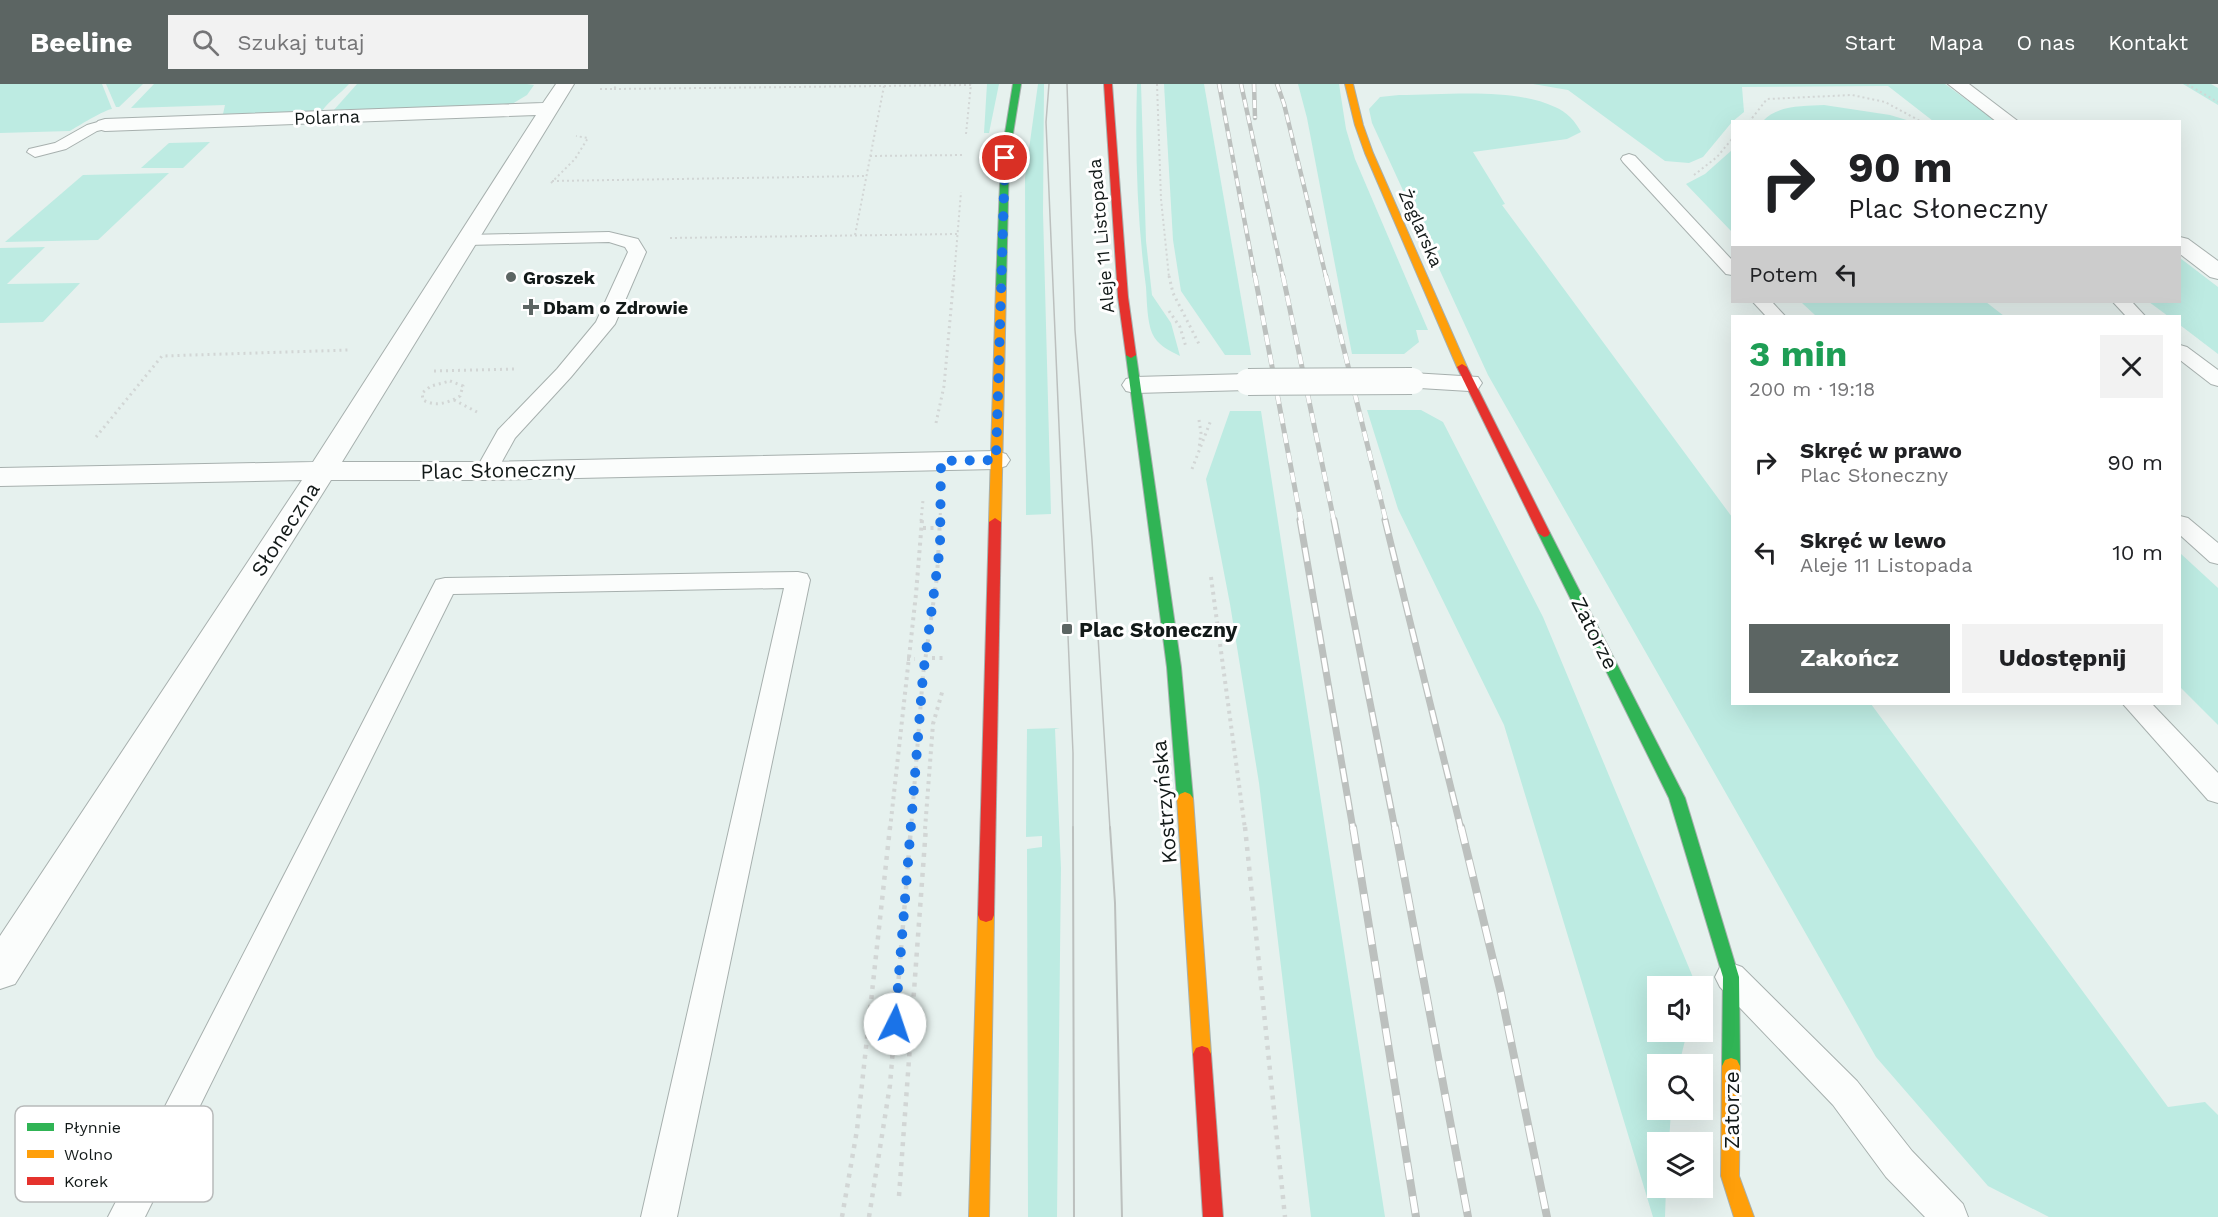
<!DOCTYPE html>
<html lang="pl">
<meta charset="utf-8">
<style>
:root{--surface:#fff;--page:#f2f2f2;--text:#202124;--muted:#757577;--accent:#5c6563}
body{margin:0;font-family:"Work Sans",sans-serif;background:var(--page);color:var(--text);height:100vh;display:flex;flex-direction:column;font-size:22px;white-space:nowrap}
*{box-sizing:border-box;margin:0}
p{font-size:20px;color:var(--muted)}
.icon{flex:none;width:33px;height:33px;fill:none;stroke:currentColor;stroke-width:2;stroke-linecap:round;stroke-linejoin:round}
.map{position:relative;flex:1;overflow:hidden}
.details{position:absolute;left:1731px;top:231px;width:450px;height:390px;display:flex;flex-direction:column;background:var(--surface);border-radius:0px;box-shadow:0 6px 24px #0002}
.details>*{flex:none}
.banner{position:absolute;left:1731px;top:36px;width:450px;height:183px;border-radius:0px;box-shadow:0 6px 24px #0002;background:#fff;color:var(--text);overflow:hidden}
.tools{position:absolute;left:1647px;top:892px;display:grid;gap:12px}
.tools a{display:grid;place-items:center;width:66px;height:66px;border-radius:0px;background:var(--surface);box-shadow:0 6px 24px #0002;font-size:30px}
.pin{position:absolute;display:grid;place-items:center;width:51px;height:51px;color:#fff;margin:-26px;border:3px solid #fff;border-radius:50%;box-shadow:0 2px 6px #0007}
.me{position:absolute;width:66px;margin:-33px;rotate:4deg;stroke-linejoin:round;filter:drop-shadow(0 0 4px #0008)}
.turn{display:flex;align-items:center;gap:21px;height:126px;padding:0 18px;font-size:27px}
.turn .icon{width:78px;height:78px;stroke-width:2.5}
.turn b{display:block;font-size:42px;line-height:51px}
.then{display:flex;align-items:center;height:57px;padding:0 18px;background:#0003;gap:12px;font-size:22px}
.round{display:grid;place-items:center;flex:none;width:63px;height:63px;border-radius:0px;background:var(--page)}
.head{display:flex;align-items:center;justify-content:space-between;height:102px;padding:0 18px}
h1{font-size:36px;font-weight:700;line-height:45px;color:#1e9e55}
.button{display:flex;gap:12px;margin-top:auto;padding:12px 18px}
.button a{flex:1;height:69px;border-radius:0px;background:var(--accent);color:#fff;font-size:24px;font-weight:700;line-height:69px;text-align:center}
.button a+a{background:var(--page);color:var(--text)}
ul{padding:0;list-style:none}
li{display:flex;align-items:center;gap:18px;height:90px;padding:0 18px}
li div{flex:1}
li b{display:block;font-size:22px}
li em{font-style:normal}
header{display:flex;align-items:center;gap:36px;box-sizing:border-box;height:84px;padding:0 30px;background:var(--accent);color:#fff}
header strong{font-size:28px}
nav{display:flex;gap:33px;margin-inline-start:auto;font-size:21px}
.search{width:420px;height:54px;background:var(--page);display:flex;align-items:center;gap:15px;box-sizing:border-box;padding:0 21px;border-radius:0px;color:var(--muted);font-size:22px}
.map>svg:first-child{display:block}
.green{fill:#bdebe2}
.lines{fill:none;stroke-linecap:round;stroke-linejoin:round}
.lane-casing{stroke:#a7b0ae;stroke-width:2}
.street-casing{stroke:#a7b0ae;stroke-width:2}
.fast-casing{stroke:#a7b0ae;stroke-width:2}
.slow-casing{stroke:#a7b0ae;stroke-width:2}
.jam-casing{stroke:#a7b0ae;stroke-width:2}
.path-far3{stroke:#d2d6d5;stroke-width:2;stroke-dasharray:2 3;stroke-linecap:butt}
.path-far2{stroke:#d2d6d5;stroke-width:3;stroke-dasharray:2 4;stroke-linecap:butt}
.path-far1{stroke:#d2d6d5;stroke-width:4;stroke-dasharray:3 4.5;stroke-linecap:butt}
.path{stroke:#d2d6d5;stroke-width:4.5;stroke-dasharray:4 6;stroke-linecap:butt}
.lane{fill:#fbfdfc;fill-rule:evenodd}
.street{fill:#fbfdfc;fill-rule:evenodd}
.fast{fill:#30b455;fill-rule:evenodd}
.slow{fill:#ff9f0a;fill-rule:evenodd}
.jam{fill:#e5322d;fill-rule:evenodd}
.tram-far1{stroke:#bcc0be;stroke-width:1.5}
.tram{stroke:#bcc0be;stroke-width:2}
.rail-far3-casing{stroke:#bcc0be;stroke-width:4.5}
.rail-far2-casing{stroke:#bcc0be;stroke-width:5}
.rail-far1-casing{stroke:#bcc0be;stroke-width:7}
.rail-casing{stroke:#bcc0be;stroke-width:8}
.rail-far3{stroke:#fff;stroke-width:3;stroke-dasharray:8;stroke-linecap:butt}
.rail-far2{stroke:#fff;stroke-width:4;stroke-dasharray:10;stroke-linecap:butt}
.rail-far1{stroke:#fff;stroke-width:4.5;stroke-dasharray:14;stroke-linecap:butt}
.rail{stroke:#fff;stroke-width:6;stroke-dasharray:17;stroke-linecap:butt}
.street-bridge-casing{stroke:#a7b0ae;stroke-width:28;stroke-linecap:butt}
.street-bridge{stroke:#fbfdfc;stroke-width:26}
.route{stroke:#1a73e8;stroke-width:10;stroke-dasharray:0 18}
.poi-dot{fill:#5c6563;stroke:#fff;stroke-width:2}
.labels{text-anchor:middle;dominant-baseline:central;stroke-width:6;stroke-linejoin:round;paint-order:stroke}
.far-street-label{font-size:18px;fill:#121918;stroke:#fff}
.far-poi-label{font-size:18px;font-weight:bold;fill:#121918;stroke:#fff;text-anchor:start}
.street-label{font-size:21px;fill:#121918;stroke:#fff}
.poi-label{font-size:21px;font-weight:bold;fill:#121918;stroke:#fff;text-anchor:start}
.key{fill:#fff;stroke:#b8baba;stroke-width:1.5}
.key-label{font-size:16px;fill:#121918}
</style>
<header>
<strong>Beeline</strong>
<div class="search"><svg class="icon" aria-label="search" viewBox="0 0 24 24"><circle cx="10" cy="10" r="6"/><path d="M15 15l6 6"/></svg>Szukaj tutaj</div>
<nav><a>Start</a><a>Mapa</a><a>O nas</a><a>Kontakt</a></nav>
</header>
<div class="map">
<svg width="2218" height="1133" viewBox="0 0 2218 1133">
<rect width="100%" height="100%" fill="#e6f1ee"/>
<g class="green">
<path d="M0 0H102L112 25C106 25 76 43 70 47L0 49Z"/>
<path d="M106 0H143L119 23H116Z"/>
<path d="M154 0H349C340 10 330 16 322 27L223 30 225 21 131 24Z"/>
<path d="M357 0H527L534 1 527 11 512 20 333 27Z"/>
<path d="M987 0H999L989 49H984Z"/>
<path d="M1038 0H1044L1043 128 1051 430 1026 431 1025 94Z"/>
<path d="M1137 0H1141L1146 157 1152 211 1171 239 1180 272C1170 267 1157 261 1152 249 1147 236 1147 218 1146 203 1137 136 1135 67 1137 0Z"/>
<path d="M1164 0H1204L1251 271H1225L1181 207 1173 156Z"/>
<path d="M1298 0H1339L1346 45 1355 75 1428 246H1416L1419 258 1404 270H1352L1307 34Z"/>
<path d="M1533 0H1945L1996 37H1933L1888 2 1742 3 1744 28 1732 38 1703 73 1689 79 1665 77 1568 6Z"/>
<path d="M2183 0H2211L2218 4V21Z"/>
<path d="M1399 11C1446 11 1512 3 1555 23 1567 28 1575 37 1581 48L1567 55 1473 68 1505 120 1502 121 1732 433V620H1871L2168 1023 2205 1018 2218 1031V1133H2049L1988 1102 1876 973 1488 291 1372 39 1369 25 1380 13Z"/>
<path d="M1824 21 1890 31 1910 37H1763C1777 21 1804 22 1824 21Z"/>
<path d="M210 58 183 84H141L169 59Z"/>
<path d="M1732 66V148L1686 100 1705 90Z"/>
<path d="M169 89 98 156 5 158 83 91Z"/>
<path d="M45 163 7 200 80 199 43 238 0 239V164Z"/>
<path d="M2180 174 2218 203V270L2180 241V232H2168L2149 218H2180Z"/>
<path d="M1801 218H1986L2004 232H1816Z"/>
<path d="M1367 326H1421L1443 338 1543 533 1697 903H1658V948H1687L1679 981H1658V1026H1671L1669 1059H1658V1104H1666L1665 1133H1653L1504 641 1398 425Z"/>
<path d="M1230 327H1261L1385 1133H1311L1259 699 1230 520 1206 395Z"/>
<path d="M2180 469 2218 504V641L2180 603Z"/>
<path d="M1060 644 1055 645 1061 784 1057 1133H1028L1027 765 1042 763V752L1026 753 1027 645Z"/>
</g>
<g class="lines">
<defs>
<g id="lane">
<path d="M105 36 110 38 113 41 110 44 97 47 66 65 35 73 27 68 29 65 55 59 87 41Z"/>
<path d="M1629 70 1635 72 1732 176V191L1726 190 1623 78 1621 75 1623 72Z"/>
<path d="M609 148 638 155 646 168 615 240 571 293 515 354 494 392 486 394 478 392 475 387 498 346 557 285 596 238 628 168 625 163 609 158 467 161 461 160 458 156 461 152 467 151Z"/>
<path d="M1753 218H1772L1785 232H1766Z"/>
<path d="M2113 218H2132L2145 232H2126Z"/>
<path d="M2180 261 2187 263 2218 286V302L2211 300 2180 276Z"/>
<path d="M2180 432 2188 434 2218 459V480L2210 478 2180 451Z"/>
<path d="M798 488 807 490 810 496 677 1133H641L784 504 453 510 145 1133H108L436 496 445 494Z"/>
<path d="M2123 620H2152L2218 689V719L2208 716Z"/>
<path d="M1731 879 1742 883 1857 997 1912 1067 1963 1120 1968 1133H1925L1886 1093 1833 1021 1720 903 1715 893 1720 883Z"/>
</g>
<g id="street">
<path d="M556 0H574L342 378H486L996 367 1006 370 1010 376 1006 382 996 385 486 396H331L15 900 0 905V852L302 396 0 402V384L313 378 536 31 105 47 98 45 95 41 98 37 105 35 543 19Z"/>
<path d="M1948 0H1969L2019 38H1997Z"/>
<path d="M2180 153 2188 155 2218 177V195L2210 193 2180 170Z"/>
<path d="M1412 289 1478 293 1482 299 1478 305 1469 307 1403 303 1399 297 1403 291Z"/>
<path d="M1248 290 1257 292 1261 298 1257 304 1248 306 1135 309 1126 307 1122 301 1126 295 1135 293Z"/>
</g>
<g id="fast">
<path d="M1013 0H1021L1009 74 1006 202 1001 205 996 202 1001 74Z"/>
<path d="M1131 268 1136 271 1181 583 1193 714 1190 718 1185 720 1180 718 1177 714 1167 583 1126 271Z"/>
<path d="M1544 445 1550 449 1685 714 1739 893 1740 982 1737 988 1731 990 1725 988 1722 982 1723 893 1669 714 1538 449Z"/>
</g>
<g id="slow">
<path d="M1345 0H1353L1363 41 1373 69 1467 283 1466 285 1462 286 1457 283 1365 69 1355 41Z"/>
<path d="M1001 199 1006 202 1001 438 995 442 989 438 996 202Z"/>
<path d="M1185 708 1190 710 1193 714 1211 970 1208 976 1202 978 1196 976 1193 970 1177 714 1180 710Z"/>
<path d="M986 824 992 826 994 831 989 1133H969L978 831 980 826Z"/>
<path d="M1731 974 1737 976 1740 982 1739 1092 1754 1133H1734L1721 1092 1722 982 1725 976Z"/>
</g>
<g id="jam">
<path d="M1104 0H1112L1128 213 1136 271 1131 274 1126 271 1118 213Z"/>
<path d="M1462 280 1467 283 1550 449 1548 452 1544 453 1538 449 1457 283Z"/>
<path d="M995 434 1001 438 994 831 992 836 986 838 980 836 978 831 989 438Z"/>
<path d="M1202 962 1208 964 1211 970 1223 1133H1203L1193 970 1196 964Z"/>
</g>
</defs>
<use href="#lane" class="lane-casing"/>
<use href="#street" class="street-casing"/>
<use href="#fast" class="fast-casing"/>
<use href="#slow" class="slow-casing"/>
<use href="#jam" class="jam-casing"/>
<g class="path-far3">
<path d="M1157 0 1161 115 1169 193"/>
<path d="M2187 0 2218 18"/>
<path d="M600 5H614L617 0"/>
<path d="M614 5 971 1"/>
<path d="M1749 38 1767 15 1852 11 1885 18 1922 38"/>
<path d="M966 50 971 0"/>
<path d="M870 72 964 71"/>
<path d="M1694 91 1717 73 1732 55"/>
<path d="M552 97 866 92"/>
<path d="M551 99 575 75 588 54 576 52"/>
<path d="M855 151 884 2"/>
<path d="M670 154 958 150"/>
<path d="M954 193 961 108"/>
</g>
<g class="path-far2">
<path d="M1169 192 1173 209 1200 262"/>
<path d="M1169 227 1180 243 1186 263"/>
<path d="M434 287 516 285"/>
<path d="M450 297 463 302 460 312C448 319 436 323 423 316L422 309 431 302Z"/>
<path d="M454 316 477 328"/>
<path d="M1199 336 1201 349 1199 364"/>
<path d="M936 339 944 302 954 192"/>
<path d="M96 353 162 272 349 266"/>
<path d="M1192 385 1211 336"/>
<path d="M921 437 923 416"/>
<path d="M940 437 941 414"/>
</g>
<g class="path-far1">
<path d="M923 444H934"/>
<path d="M1211 493 1245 745"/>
<path d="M932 574H946"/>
<path d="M907 575H915"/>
<path d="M890 745 916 510 922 436"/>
<path d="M911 745 923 591 937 493 940 436"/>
<path d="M925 745 933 640 943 605"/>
</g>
<g class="path">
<path d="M1245 743 1285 1133"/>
<path d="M899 1112 926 743"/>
<path d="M842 1133 857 1046 890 743"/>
<path d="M869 1133 890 1001 911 743"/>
</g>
<use href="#lane" class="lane"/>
<use href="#street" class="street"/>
<use href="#fast" class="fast"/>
<use href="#slow" class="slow"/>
<use href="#jam" class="jam"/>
<g class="tram-far1">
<path d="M1049 0 1046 38 1073 669V745"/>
<path d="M1067 0 1075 246 1092 456 1110 745"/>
</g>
<g class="tram">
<path d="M1073 743 1074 1133"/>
<path d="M1110 743 1115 819 1122 1133"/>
</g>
<defs>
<g id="rail-far3">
<path d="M1219 0 1255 193"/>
<path d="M1241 0 1283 193"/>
<path d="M1254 0 1255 34"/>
<path d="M1277 0 1284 20 1326 193"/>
</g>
<g id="rail-far2">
<path d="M1255 192 1301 437"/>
<path d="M1283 192 1334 437"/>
<path d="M1326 192 1386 437"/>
</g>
<g id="rail-far1">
<path d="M1300 436 1353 745"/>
<path d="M1334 436 1395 745"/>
<path d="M1385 436 1461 745"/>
</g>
<g id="rail">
<path d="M1353 743 1416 1133"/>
<path d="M1395 743 1468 1133"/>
<path d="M1461 743 1501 909 1547 1133"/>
</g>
</defs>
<use href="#rail-far3" class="rail-far3-casing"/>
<use href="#rail-far2" class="rail-far2-casing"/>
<use href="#rail-far1" class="rail-far1-casing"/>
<use href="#rail" class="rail-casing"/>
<use href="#rail-far3" class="rail-far3"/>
<use href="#rail-far2" class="rail-far2"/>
<use href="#rail-far1" class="rail-far1"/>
<use href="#rail" class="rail"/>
<defs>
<path id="street-bridge" d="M1248 298 1412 297"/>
</defs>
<use href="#street-bridge" class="street-bridge-casing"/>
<use href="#street-bridge" class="street-bridge"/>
</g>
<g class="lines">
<path class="route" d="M895 940 923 591 940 463 941 377 996 376 1005 74"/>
</g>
<g class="poi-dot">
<circle cx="511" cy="193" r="6"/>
<path d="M528 214h6v6h6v6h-6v6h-6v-6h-6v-6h6z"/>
<rect x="1061" y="539" width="12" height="12" rx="3"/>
</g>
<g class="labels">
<g class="far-street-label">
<text transform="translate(327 33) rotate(-2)">Polarna</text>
<text transform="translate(1421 144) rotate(66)">Żeglarska</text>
<text transform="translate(1101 152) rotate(-95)">Aleje 11 Listopada</text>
</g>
<g class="far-poi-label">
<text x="523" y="193">Groszek</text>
<text x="543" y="223">Dbam o Zdrowie</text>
</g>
<g class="street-label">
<text transform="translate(498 386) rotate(-1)">Plac Słoneczny</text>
<text transform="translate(285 445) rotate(-57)">Słoneczna</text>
<text transform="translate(1595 549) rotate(63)">Zatorze</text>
<text transform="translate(1164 718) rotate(-95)">Kostrzyńska</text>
<text transform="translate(1731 1026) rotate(-90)">Zatorze</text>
</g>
<g class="poi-label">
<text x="1079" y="545">Plac Słoneczny</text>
</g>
</g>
<rect x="15" y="1022" width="198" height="96" rx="9" class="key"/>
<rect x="27" y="1039" width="27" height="8" fill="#30b455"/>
<rect x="27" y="1066" width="27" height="8" fill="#ff9f0a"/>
<rect x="27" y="1093" width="27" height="8" fill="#e5322d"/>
<g class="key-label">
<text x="64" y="1049">Płynnie</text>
<text x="64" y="1076">Wolno</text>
<text x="64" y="1103">Korek</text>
</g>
</svg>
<div class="tools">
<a><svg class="icon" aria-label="sound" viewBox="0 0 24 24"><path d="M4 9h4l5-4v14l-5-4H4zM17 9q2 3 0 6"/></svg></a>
<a><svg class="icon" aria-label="search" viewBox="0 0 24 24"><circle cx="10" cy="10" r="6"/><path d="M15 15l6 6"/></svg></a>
<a><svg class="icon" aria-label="layers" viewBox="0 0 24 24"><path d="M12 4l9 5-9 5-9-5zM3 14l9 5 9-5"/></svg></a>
</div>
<div class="pin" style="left:1005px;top:74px;background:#d93025"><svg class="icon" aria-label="arrive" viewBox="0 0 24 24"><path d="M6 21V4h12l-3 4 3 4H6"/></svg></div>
<svg class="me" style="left:895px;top:940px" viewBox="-20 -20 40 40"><circle r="19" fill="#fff"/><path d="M0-13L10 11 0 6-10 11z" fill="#1a73e8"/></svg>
<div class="banner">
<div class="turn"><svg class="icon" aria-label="right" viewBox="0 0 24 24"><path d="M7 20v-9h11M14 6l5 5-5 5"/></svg><div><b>90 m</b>Plac Słoneczny</div></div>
<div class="then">Potem<svg class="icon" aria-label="left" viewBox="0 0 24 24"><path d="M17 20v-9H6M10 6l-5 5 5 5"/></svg></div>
</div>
<section class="details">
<div class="head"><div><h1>3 min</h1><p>200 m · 19:18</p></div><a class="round"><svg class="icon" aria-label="close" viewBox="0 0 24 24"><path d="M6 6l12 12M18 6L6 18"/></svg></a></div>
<ul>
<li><svg class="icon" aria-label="right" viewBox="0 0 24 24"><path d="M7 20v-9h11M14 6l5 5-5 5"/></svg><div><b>Skręć w prawo</b><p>Plac Słoneczny</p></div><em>90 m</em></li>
<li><svg class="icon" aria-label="left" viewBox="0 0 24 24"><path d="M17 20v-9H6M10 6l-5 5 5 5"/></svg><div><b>Skręć w lewo</b><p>Aleje 11 Listopada</p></div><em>10 m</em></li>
</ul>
<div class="button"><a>Zakończ</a><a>Udostępnij</a></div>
</section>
</div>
